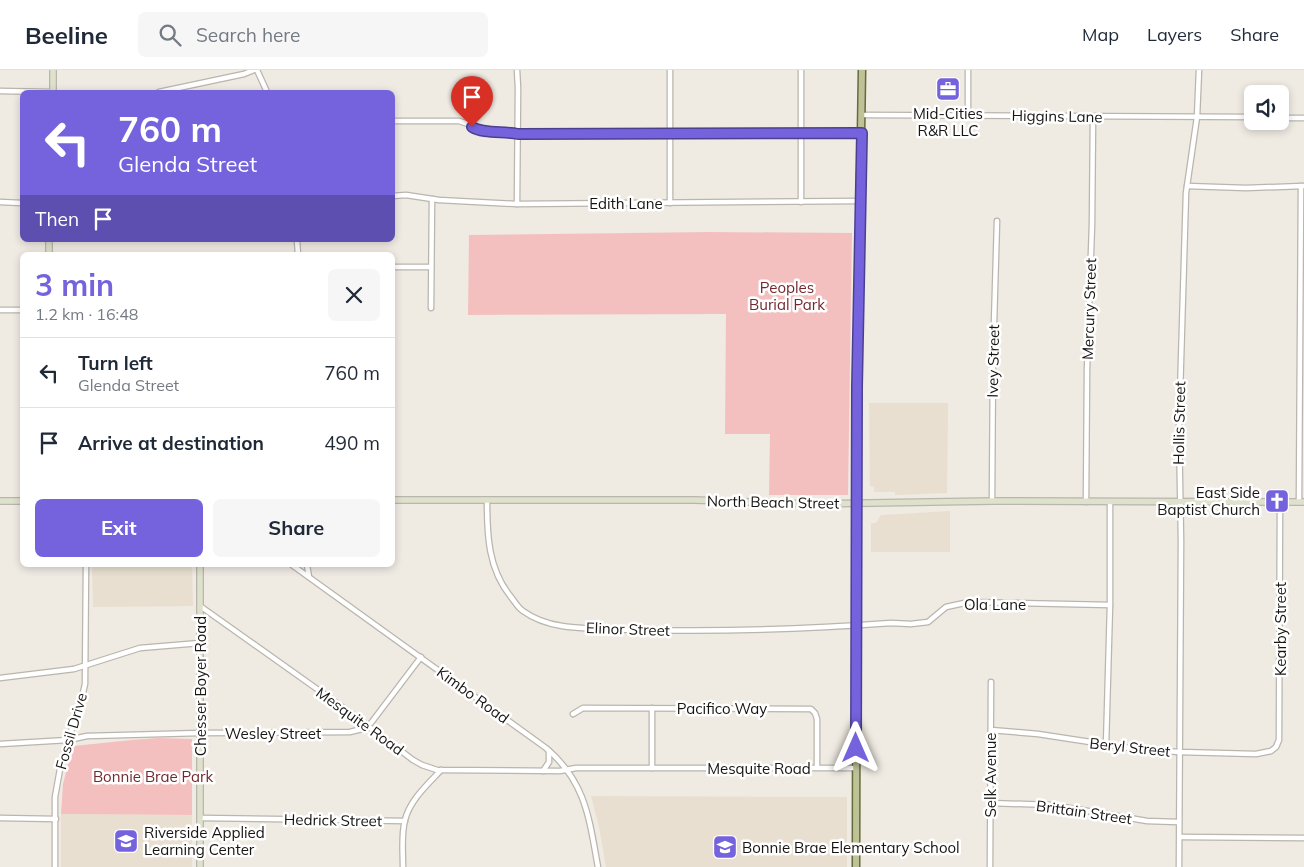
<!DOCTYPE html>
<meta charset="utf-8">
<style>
:root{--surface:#fff;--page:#f6f6f7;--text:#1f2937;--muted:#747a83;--line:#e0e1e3;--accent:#7463dd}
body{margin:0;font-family:Mulish,sans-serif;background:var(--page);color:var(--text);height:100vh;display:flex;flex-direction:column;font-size:19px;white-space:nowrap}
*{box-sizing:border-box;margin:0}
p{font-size:16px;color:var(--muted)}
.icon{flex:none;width:28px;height:28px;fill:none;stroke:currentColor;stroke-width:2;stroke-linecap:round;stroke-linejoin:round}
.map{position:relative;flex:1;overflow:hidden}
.panel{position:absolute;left:20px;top:182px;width:375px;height:315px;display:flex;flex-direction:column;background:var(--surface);border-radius:8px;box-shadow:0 2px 8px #0003}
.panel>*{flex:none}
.guide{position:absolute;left:20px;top:20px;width:375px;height:152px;border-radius:8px;box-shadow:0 2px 8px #0003;background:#7463dd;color:#fff;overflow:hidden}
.fabs{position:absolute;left:1244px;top:15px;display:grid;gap:10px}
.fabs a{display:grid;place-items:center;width:45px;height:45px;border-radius:8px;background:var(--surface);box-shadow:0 2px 8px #0003;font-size:25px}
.pin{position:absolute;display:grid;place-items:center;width:42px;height:42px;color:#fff;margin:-51px -21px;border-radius:50% 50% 50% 0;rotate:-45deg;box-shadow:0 0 5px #0007}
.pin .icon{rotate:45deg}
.me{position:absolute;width:55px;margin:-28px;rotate:0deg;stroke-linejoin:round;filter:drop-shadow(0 0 4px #0008)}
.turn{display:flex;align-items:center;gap:18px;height:105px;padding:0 15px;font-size:22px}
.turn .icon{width:65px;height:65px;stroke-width:2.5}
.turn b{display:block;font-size:35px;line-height:42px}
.then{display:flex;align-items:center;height:48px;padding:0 15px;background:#0003;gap:10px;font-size:19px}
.round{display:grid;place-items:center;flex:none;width:52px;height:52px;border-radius:8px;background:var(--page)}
.summary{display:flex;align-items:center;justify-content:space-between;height:85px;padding:0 15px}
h1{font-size:30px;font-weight:700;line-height:38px;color:var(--accent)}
.cta{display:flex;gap:10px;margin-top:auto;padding:10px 15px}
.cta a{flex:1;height:58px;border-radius:8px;background:var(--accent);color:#fff;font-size:20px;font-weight:700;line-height:58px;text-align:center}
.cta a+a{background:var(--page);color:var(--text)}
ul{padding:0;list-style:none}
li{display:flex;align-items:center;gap:15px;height:70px;padding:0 15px;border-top:1px solid var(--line)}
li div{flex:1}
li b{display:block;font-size:19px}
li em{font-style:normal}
header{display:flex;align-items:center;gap:30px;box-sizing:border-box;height:70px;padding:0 25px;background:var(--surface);border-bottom:1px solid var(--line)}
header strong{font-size:24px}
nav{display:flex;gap:28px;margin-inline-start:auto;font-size:18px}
.search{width:350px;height:45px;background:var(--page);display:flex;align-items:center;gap:12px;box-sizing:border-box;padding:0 18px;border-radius:8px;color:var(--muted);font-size:19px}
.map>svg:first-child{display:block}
.built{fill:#e8dfd0}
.green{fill:#f4c0bf}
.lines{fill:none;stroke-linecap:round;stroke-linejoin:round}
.street-casing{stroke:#bab5ad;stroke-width:7}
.secondary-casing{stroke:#bab5ad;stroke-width:8}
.primary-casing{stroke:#676b3b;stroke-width:9}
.street{stroke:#fff;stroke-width:4.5}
.secondary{stroke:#dee1cb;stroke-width:5.5}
.primary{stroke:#bec297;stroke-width:6}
.route-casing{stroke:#4b4090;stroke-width:12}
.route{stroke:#7463dd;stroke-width:9}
.labels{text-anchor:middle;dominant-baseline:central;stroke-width:5;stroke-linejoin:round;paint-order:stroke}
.poi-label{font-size:15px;fill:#171512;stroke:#fff;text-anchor:start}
.street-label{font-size:15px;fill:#171512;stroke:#fff}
.park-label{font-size:15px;fill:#74282c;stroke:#fff}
</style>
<header>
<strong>Beeline</strong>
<div class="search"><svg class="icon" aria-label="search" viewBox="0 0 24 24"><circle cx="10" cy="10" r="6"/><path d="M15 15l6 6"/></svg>Search here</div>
<nav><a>Map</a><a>Layers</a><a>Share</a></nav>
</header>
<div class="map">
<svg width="1304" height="797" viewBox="0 0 1304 797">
<rect width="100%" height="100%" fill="#efeae2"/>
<g class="built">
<path d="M869 333H948L947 423 895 425V422H874V417L870 416Z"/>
<path d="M950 441V482H871V453H876L881 445Z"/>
<path d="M92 495H192L193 536 93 537Z"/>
<path d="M591 726 847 727V797H606L599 757Z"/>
<path d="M61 744 192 745V797H61Z"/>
</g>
<g class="green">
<path d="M710 162 852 163 848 425H769L770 364H725L726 244 468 245 469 165Z"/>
<path d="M158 668 192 669V745L61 744 63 714 73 676 132 670Z"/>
</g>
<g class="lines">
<defs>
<g id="street">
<path d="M257 0 267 22"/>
<path d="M517 0 518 18 517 134"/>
<path d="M801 0V132"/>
<path d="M968 0V44"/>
<path d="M0 21 53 22"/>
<path d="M159 22 244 4 254 0"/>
<path d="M862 45 1252 47"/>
<path d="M1280 48H1304"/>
<path d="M392 51H459L468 54 478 61H503L518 64 862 63"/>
<path d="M1187 116 1246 118 1303 116"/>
<path d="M392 126 406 125 439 130 517 134 860 131"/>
<path d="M0 132 22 133"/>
<path d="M670 133V0"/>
<path d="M297 170 298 185"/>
<path d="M392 197H431"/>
<path d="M431 238 432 129"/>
<path d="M0 240H22"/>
<path d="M487 430C487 465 488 499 511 527 515 532 518 538 523 541 534 549 549 554 562 556 588 560 615 559 641 560 724 562 808 559 891 553L911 554 928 552 946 537 969 532 1110 535"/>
<path d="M992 431 993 288 997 151"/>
<path d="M1086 432 1087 300 1092 154 1093 47"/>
<path d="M1299 432 1301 116"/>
<path d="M292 495 546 678C586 712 589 748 598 797"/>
<path d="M307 495 309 507"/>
<path d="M200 536 355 646 413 690 422 695 437 700 560 701 576 698H856"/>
<path d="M0 608 74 599 140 578 200 573"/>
<path d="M652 638V698"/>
<path d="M573 644 583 638 811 639 815 643 817 649V697"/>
<path d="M991 660 1038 664 1136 679 1179 682 1256 684 1271 681 1276 677 1279 670 1280 432"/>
<path d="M0 674 68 670 87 666 200 663 350 662 362 659 371 653 421 587"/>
<path d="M1106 676 1110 535V432"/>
<path d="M543 701 549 692V681"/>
<path d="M990 733 1052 735 1147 751 1178 752"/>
<path d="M0 748 56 749"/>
<path d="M201 748 405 751"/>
<path d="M1180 767 1304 768"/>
<path d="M55 797V727L60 699 68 670 80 636 85 614 86 495"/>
<path d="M403 797C403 782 401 765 405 750 410 730 427 715 441 700"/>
<path d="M990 797 991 612"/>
<path d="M1179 797 1181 471 1179 358 1186 123 1197 47 1199 0"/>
</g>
<g id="secondary">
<path d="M53 22V0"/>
<path d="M49 185V170"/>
<path d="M392 430H695L809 434 992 431 1304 432"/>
<path d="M0 431H22"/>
<path d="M200 495C200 596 200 696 200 797"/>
</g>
<path id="primary" d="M856 797 857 317 862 0"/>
</defs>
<use href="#street" class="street-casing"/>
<use href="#secondary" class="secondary-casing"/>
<use href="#primary" class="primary-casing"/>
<use href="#street" class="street"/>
<use href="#secondary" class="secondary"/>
<use href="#primary" class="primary"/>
</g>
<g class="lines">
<defs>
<path id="route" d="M472 57C483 64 504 61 518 64L862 63 857 317 856 678"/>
</defs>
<use href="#route" class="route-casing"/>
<use href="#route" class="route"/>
</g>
<defs>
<symbol id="office-square" viewBox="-11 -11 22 22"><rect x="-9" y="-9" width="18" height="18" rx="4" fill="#7463dd" stroke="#fff"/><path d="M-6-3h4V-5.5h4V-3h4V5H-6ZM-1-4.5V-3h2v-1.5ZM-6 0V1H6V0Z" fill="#fff"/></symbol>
<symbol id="church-square" viewBox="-11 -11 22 22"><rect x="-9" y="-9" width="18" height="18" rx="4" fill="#7463dd" stroke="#fff"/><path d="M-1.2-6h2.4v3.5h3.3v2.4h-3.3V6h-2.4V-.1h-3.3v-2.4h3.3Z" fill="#fff"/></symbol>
<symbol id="school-square" viewBox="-11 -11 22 22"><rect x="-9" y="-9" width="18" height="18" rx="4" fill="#7463dd" stroke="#fff"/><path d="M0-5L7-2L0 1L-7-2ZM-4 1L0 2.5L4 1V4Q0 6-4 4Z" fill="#fff"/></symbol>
</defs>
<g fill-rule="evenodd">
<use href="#office-square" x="934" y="5" width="28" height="28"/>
<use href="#church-square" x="1263" y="417" width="28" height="28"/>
<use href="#school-square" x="112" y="757" width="28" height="28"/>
<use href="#school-square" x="711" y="763" width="28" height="28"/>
</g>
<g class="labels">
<g class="poi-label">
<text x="948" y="43" text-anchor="middle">Mid-Cities<tspan x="948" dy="17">R&amp;R LLC</tspan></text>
<text x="1260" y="422" text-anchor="end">East Side<tspan x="1260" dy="17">Baptist Church</tspan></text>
<text x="144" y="762">Riverside Applied<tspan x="144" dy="17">Learning Center</tspan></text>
<text x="742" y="777">Bonnie Brae Elementary School</text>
</g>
<g class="street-label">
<text transform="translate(1057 46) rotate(1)">Higgins Lane</text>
<text x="626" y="133">Edith Lane</text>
<text transform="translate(1089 239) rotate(-88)">Mercury Street</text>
<text transform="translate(993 291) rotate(-89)">Ivey Street</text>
<text transform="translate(1179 353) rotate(-89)">Hollis Street</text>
<text transform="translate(773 432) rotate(1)">North Beach Street</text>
<text x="995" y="534">Ola Lane</text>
<text transform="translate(628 559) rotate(2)">Elinor Street</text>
<text transform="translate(1280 559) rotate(-90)">Kearby Street</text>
<text transform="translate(200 616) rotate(-90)">Chesser Boyer Road</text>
<text transform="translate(473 625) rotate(36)">Kimbo Road</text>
<text x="722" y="638">Pacifico Way</text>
<text transform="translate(360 651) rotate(36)">Mesquite Road</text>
<text transform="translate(71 661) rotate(-74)">Fossil Drive</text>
<text x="273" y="663">Wesley Street</text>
<text transform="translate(1130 677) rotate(6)">Beryl Street</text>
<text x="759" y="698">Mesquite Road</text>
<text transform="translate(990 705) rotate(-90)">Selk Avenue</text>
<text transform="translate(1084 742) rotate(8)">Brittain Street</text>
<text transform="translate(333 750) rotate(1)">Hedrick Street</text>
</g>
<g class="park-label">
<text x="787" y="217">Peoples<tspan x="787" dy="17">Burial Park</tspan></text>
<text x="153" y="706">Bonnie Brae Park</text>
</g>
</g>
</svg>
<div class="fabs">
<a><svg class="icon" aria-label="sound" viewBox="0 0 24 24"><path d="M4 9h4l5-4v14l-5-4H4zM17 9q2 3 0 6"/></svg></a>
</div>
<div class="pin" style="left:472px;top:57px;background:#d93025"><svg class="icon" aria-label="arrive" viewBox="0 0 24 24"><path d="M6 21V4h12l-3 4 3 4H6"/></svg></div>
<svg class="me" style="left:856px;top:678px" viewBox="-20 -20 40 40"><path d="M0-17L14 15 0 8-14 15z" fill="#7463dd" stroke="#fff" stroke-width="4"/></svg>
<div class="guide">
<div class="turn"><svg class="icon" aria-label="left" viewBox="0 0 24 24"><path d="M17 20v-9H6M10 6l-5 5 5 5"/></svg><div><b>760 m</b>Glenda Street</div></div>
<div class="then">Then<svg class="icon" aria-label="arrive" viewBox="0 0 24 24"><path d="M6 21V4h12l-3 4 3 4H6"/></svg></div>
</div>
<section class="panel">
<div class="summary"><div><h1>3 min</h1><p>1.2 km · 16:48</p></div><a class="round"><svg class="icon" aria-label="close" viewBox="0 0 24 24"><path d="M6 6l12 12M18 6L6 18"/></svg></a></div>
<ul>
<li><svg class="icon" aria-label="left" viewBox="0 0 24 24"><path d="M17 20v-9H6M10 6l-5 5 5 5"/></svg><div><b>Turn left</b><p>Glenda Street</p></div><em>760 m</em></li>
<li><svg class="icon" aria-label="arrive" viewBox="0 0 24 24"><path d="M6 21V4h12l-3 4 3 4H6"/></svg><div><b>Arrive at destination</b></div><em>490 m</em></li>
</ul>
<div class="cta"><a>Exit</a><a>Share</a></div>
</section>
</div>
